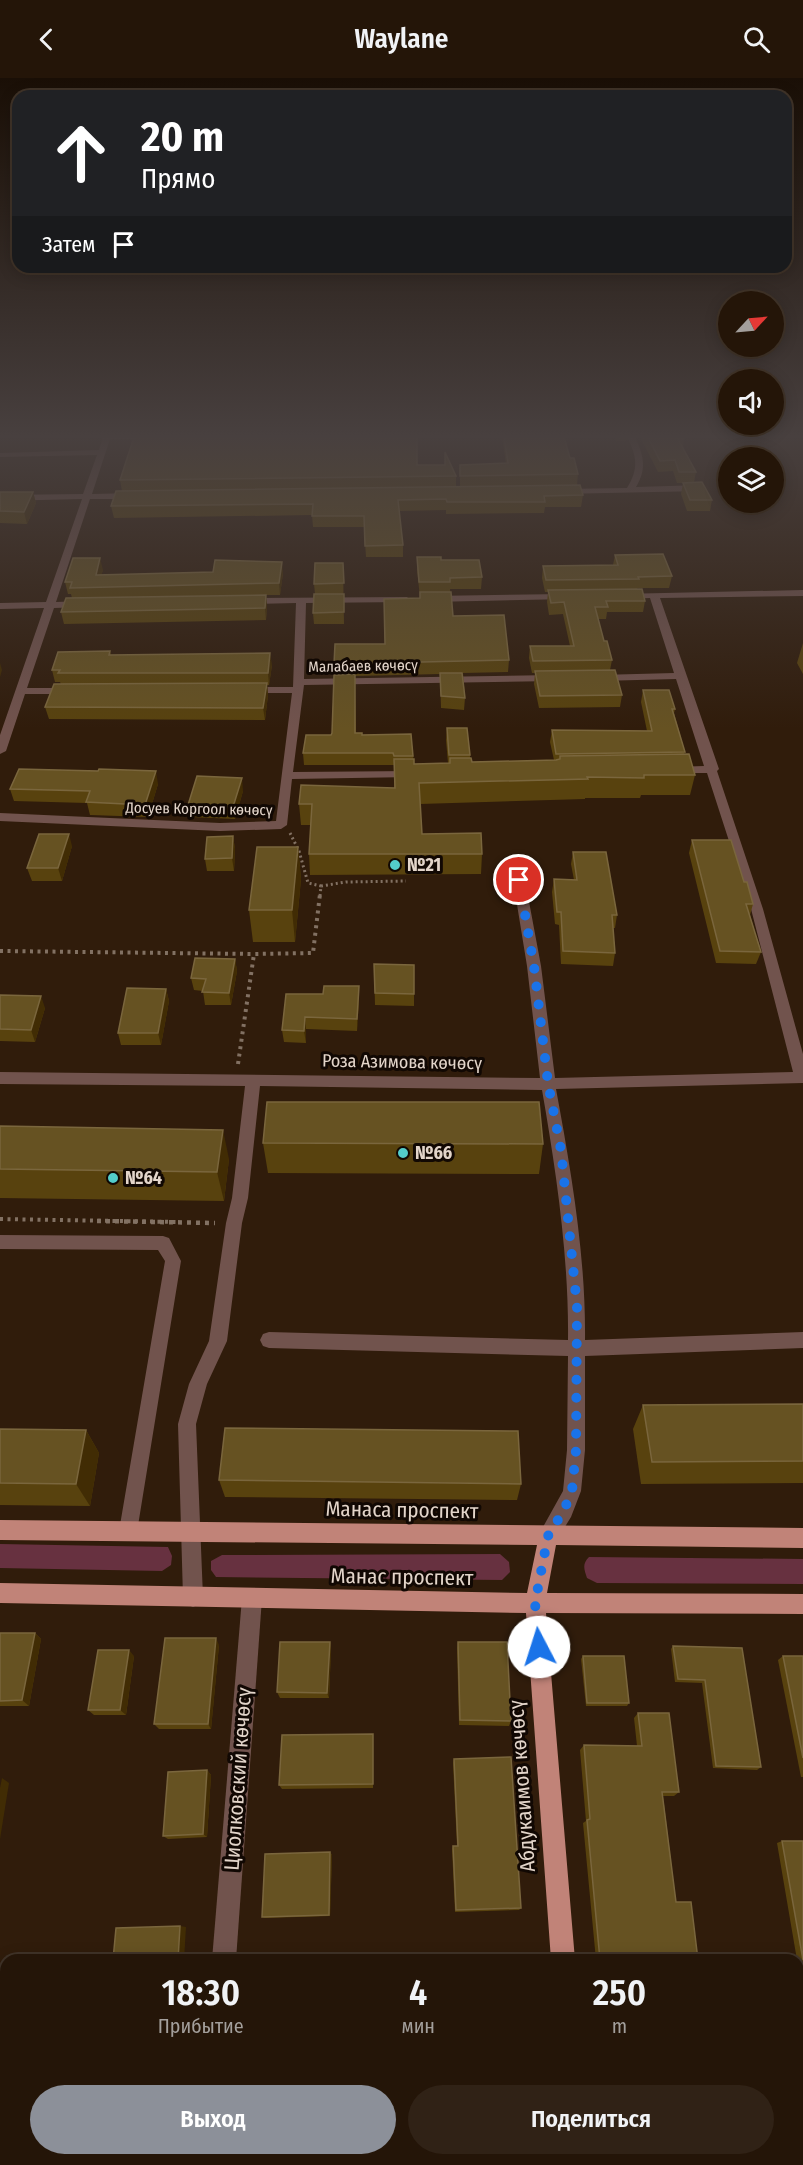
<!DOCTYPE html>
<html lang="ru">
<meta charset="utf-8">
<style>
:root{--surface:#241508;--page:#302216;--text:#f1f3f6;--muted:#a39f9c;--line:#413429;--accent:#8c9099}
body{margin:0;font-family:"Fira Sans Condensed",sans-serif;background:var(--page);color:var(--text);height:100vh;display:flex;flex-direction:column;font-size:22px;white-space:nowrap}
*{box-sizing:border-box;margin:0}
p{font-size:20px;color:var(--muted)}
.icon{flex:none;width:33px;height:33px;fill:none;stroke:currentColor;stroke-width:2;stroke-linecap:round;stroke-linejoin:round}
.map{position:relative;flex:1;overflow:hidden}
.drawer{position:absolute;left:0px;top:1876px;width:804px;height:212px;display:flex;flex-direction:column;background:var(--surface);border-radius:18px 18px 0 0;box-shadow:0 3px 15px #0003,0 0 0 2px var(--line)}
.drawer>*{flex:none}
.banner{position:absolute;left:12px;top:12px;width:780px;height:183px;border-radius:18px;box-shadow:0 3px 15px #0003,0 0 0 2px var(--line);background:#202124;color:#fff;overflow:hidden}
.needle{width:39px;rotate:64deg}
.fabs{position:absolute;left:718px;top:213px;display:grid;gap:12px}
.fabs a{display:grid;place-items:center;width:66px;height:66px;border-radius:50%;background:var(--surface);box-shadow:0 3px 15px #0003,0 0 0 2px var(--line);font-size:30px}
.pin{position:absolute;display:grid;place-items:center;width:51px;height:51px;color:#fff;margin:-26px;border:3px solid #fff;border-radius:50%;box-shadow:0 2px 6px #0007}
.me{position:absolute;width:66px;margin:-33px;rotate:355deg;stroke-linejoin:round;filter:drop-shadow(0 0 4px #0008)}
.turn{display:flex;align-items:center;gap:21px;height:126px;padding:0 30px;font-size:27px}
.turn .icon{width:78px;height:78px;stroke-width:2.5}
.turn b{display:block;font-size:42px;line-height:51px}
.then{display:flex;align-items:center;height:57px;padding:0 30px;background:#0003;gap:12px;font-size:22px}
.eta{display:flex;justify-content:space-evenly;align-items:center;height:102px;text-align:center}
.eta b{font-size:36px;font-weight:600;line-height:42px}
.button{display:flex;gap:12px;margin-top:auto;padding:12px 30px}
.button a{flex:1;height:69px;border-radius:36px;background:var(--accent);color:#fff;font-size:24px;font-weight:600;line-height:69px;text-align:center}
.button a+a{background:var(--page);color:var(--text)}
header{display:flex;justify-content:space-between;align-items:center;height:78px;padding:0 30px;background:var(--surface);font-size:27px;font-weight:600}
.map>svg:first-child{display:block}
.green{fill:#673140}
.lines{fill:none;stroke-linecap:round;stroke-linejoin:round}
.path-far2{stroke:#827163;stroke-width:3;stroke-dasharray:2 3;stroke-linecap:butt}
.path-far1{stroke:#827163;stroke-width:4;stroke-dasharray:3 4.5;stroke-linecap:butt}
.path{stroke:#827163;stroke-width:4.5;stroke-dasharray:4 5;stroke-linecap:butt}
.minor{fill:#71534d;fill-rule:evenodd}
.major{fill:#c18378;fill-rule:evenodd}
.wall{fill:#58420e}
.shaded-wall{fill:#412c04}
.building{fill:#665222;stroke:#7a663d;stroke-width:1.5}
.route{stroke:#1a73e8;stroke-width:10;stroke-dasharray:0 18}
.poi-dot{fill:#53cdcb;stroke:#110803;stroke-width:2}
.labels{text-anchor:middle;dominant-baseline:central;stroke-width:6;stroke-linejoin:round;paint-order:stroke}
.far-street-label{font-size:15px;fill:#e3d5ca;stroke:#110803}
.poi-label{font-size:18px;font-weight:bold;fill:#e3d5ca;stroke:#110803;text-anchor:start}
.street-label{font-size:18px;fill:#e3d5ca;stroke:#110803}
.near-street-label{font-size:21px;fill:#e3d5ca;stroke:#110803}
</style>
<header><svg class="icon" aria-label="back" viewBox="0 0 24 24"><path d="M15 5l-7 7 7 7"/></svg>Waylane<svg class="icon" aria-label="search" viewBox="0 0 24 24"><circle cx="10" cy="10" r="6"/><path d="M15 15l6 6"/></svg></header>
<div class="map">
<svg width="803" height="2087" viewBox="0 0 803 2087">
<rect width="100%" height="100%" fill="#301c0b"/>
<g class="green">
<path d="M0 1466 168 1469 172 1478 171 1487 162 1493 0 1490Z"/>
<path d="M500 1476 509 1484 510 1494 502 1502 216 1499 211 1492V1483L222 1477Z"/>
<path d="M589 1479 803 1481V1506L597 1505 587 1500C584 1491 582 1486 589 1479Z"/>
</g>
<g class="lines">
<g class="path-far2">
<path d="M290 755 299 773 308 805 321 808"/>
<path d="M320 818 321 808 346 804 406 803"/>
</g>
<g class="path-far1">
<path d="M0 873 254 876"/>
<path d="M238 986 254 876 313 875 320 816"/>
<path d="M0 1141 178 1144"/>
</g>
<path class="path" d="M97 1143 215 1145"/>
<g class="minor">
<path d="M103 359H177L173 361H110L92 416 136 415 140 418 136 421H90L56 524 83 523 88 526 83 529 54 530 27 610H70L75 613 70 616H25L6 673 0 676V657L44 530 0 531V525L46 524 82 421 0 423V417L83 416 97 377 0 379V375L99 372Z"/>
<path d="M627 359H635C644 378 647 391 636 409L702 407 706 410 702 413 559 416V412L562 411 627 410C639 391 637 378 627 359Z"/>
<path d="M803 512V518L660 520 719 691 717 693 763 831 803 976V1005L556 1011C571 1092 586 1179 585 1262L803 1254V1270L585 1278V1372L581 1413 571 1439 555 1465 548 1468 541 1465 538 1458 563 1413 567 1372 568 1278 269 1270 263 1268 260 1262 263 1256 269 1254 568 1262C569 1180 556 1092 542 1012L260 1008 248 1120 242 1145 227 1263 207 1306 196 1346 203 1519 200 1526 193 1529 186 1526 183 1519 178 1346 189 1306 209 1263 226 1145 232 1120 245 1008 0 1006V994L540 1000 527 888 513 802 519 798 525 802 541 888 555 1000 793 994 751 831 707 695H674L668 692 674 689 704 688 676 601 599 603 594 600 599 597 674 595 650 520 623 521 620 520V516Z"/>
<path d="M566 516 571 519 569 521 431 524 426 521 431 518Z"/>
<path d="M407 519 409 521 404 524 306 525 304 601 554 597 559 600 554 603 304 607 293 694 413 693 419 696 413 699 292 701 287 747 281 751 220 753 0 743V735L220 745 276 743 292 615H247L242 612 247 609H293L296 525 248 526 243 523 248 520Z"/>
<path d="M0 1157 163 1158 169 1160 181 1183 136 1460 129 1463 122 1460 119 1453 165 1183 158 1172 0 1171Z"/>
<path d="M252 1510 259 1513 262 1520 236 1882H212L242 1520 245 1513Z"/>
<rect x="196" y="2082" width="26" height="5"/>
</g>
<g class="major">
<path d="M0 1442 803 1450V1470L556 1467 547 1515 803 1516V1536L546 1535 575 1882H551L526 1535 0 1525V1505L527 1515 537 1467 0 1462Z"/>
<path d="M564 2082H590L591 2087H565Z"/>
</g>
</g>
<g class="wall">
<path d="M502 359H564L570 380 578 396 577 407 583 417 581 429H545L544 435 446 436V432L399 433 403 467V479H366L364 449H313L312 437 114 440 111 428 122 413 120 402 417 387 456 398V409H460V387L506 386Z"/>
<path d="M615 359H627L626 363H616Z"/>
<path d="M640 359H683L684 361 683 369 696 394 694 404 712 422 710 433H687L681 416 683 405H677L673 393 658 394Z"/>
<path d="M0 414H33L36 425 27 446 0 445Z"/>
<path d="M615 477 672 498 669 510H637L645 523 643 534H607L606 541H598L604 563 612 582 610 592 622 617 620 629 539 630 534 606 535 595H532L529 580 530 568H570L563 536 549 537 547 524 548 514H545L542 500 543 488 613 487Z"/>
<path d="M417 479 441 482 482 499 481 511H450L453 538 509 582 508 594 463 595 465 620 464 632 441 630 440 596 355 598 356 655 362 657 411 656 414 686 448 685 446 662 447 650 470 677V680L472 684 554 682 550 664 552 652 647 653 641 624 643 612 675 631 674 635 685 674 684 676 695 697 690 717H641L640 720H585V721L420 726 422 756 482 776 481 796 310 797 309 776 311 747H301L299 726 394 710V687H304L303 675 331 657 332 655 335 597 334 586 385 566 420 520 417 491Z"/>
<path d="M343 485 344 546H314L313 535 315 516 314 506Z"/>
<path d="M103 492 101 497 283 495 280 517H266L267 529 266 542 64 546 61 534 72 520 71 516H68L65 504Z"/>
<path d="M803 565V596L797 585Z"/>
<path d="M110 573 111 577 272 587 269 607H267L268 617 265 642 49 641 45 629 61 606 60 604H55L52 592Z"/>
<path d="M98 693 158 706 148 739 90 737 87 725 14 723 10 711Z"/>
<path d="M243 713 235 741 190 739 188 727Z"/>
<path d="M233 758 235 771 234 793H207L205 781Z"/>
<path d="M692 762 744 804 753 826 750 837 761 874 756 886 716 885 689 775Z"/>
<path d="M72 768 62 803H32L27 790Z"/>
<path d="M298 769 301 801 295 864H253L249 832Z"/>
<path d="M573 774 617 837 615 850H613L615 875 613 888 561 886 559 847 555 846 552 814 554 801 574 802 571 786Z"/>
<path d="M235 881 237 893 231 927H205L203 913 194 912 191 900Z"/>
<path d="M374 886 414 887V928L375 927Z"/>
<path d="M166 911 169 923 161 967H121L118 955Z"/>
<path d="M286 916 359 921 357 953 306 951V965L284 964 282 952Z"/>
<path d="M0 917 45 930 35 964 0 963Z"/>
<path d="M0 1048 229 1081 224 1123 0 1120Z"/>
<path d="M263 1065 543 1066 539 1096 268 1095Z"/>
<path d="M803 1326V1405L641 1406 633 1351 643 1327Z"/>
<path d="M0 1351 86 1352 99 1375 90 1428 0 1427Z"/>
<path d="M219 1402 521 1406 517 1422 225 1419Z"/>
<path d="M0 1555H35L41 1561 29 1628H0Z"/>
<path d="M330 1564 331 1571 329 1620H280L277 1614Z"/>
<path d="M458 1564 511 1643 509 1648 459 1647 457 1570Z"/>
<path d="M219 1567 211 1651H159L154 1646Z"/>
<path d="M673 1568 742 1570 761 1689 757 1692 713 1690 702 1605 675 1604 671 1571Z"/>
<path d="M134 1578 126 1637H94L88 1632Z"/>
<path d="M583 1578 629 1625 627 1628H586L581 1581Z"/>
<path d="M783 1578H803V1699H801L778 1582Z"/>
<path d="M638 1635 679 1714 674 1718H663L676 1824 698 1882H596L583 1745 586 1743 580 1672 584 1667 637 1668 634 1640Z"/>
<path d="M373 1661V1710L282 1711 279 1707Z"/>
<path d="M454 1681 521 1830 519 1832 455 1834 452 1771 453 1768H457L453 1685Z"/>
<path d="M207 1692 211 1697 207 1759 168 1761 163 1758Z"/>
<path d="M782 1763H803V1901H800L798 1882H797L777 1765Z"/>
<path d="M330 1774 332 1777 330 1838 265 1840 262 1839Z"/>
</g>
<g class="shaded-wall">
<path d="M33 414 36 425 27 446 24 434Z"/>
<path d="M100 480 103 492 98 509 96 497Z"/>
<path d="M282 484 283 495 280 517 279 505Z"/>
<path d="M266 517 267 529 266 542 265 530Z"/>
<path d="M270 575 272 587 269 607 268 595Z"/>
<path d="M0 585 2 592 0 599Z"/>
<path d="M267 605 268 617 265 642 263 630Z"/>
<path d="M156 693 158 706 148 739 145 727Z"/>
<path d="M242 700 243 713 235 741 233 729Z"/>
<path d="M69 756 72 768 62 803 58 790Z"/>
<path d="M233 758 235 771 234 793 232 780Z"/>
<path d="M298 769 301 801 295 864 292 832Z"/>
<path d="M235 881 237 893 231 927 229 915Z"/>
<path d="M359 908V921L357 953V941Z"/>
<path d="M166 911 169 923 161 967 158 955Z"/>
<path d="M41 918 45 930 35 964 31 952Z"/>
<path d="M305 939 306 951V965L304 953Z"/>
<path d="M223 1052 229 1081 224 1123 217 1094Z"/>
<path d="M86 1352 99 1375 90 1428 76 1406Z"/>
<path d="M35 1555 41 1561 29 1628 22 1622Z"/>
<path d="M216 1560 219 1567 211 1651 208 1646Z"/>
<path d="M330 1564 331 1571 329 1620 327 1615Z"/>
<path d="M129 1572 134 1578 126 1637 120 1632Z"/>
<path d="M207 1692 211 1697 207 1759 203 1756Z"/>
<path d="M2 1700 9 1705 0 1761V1710Z"/>
<path d="M330 1774 332 1777 330 1838 329 1837Z"/>
<path d="M180 1848 186 1849 184 1882H178Z"/>
</g>
<g class="building">
<path d="M134 359H417V387H445V374L456 398 120 402Z"/>
<path d="M504 359H564L570 380H574L578 396 460 398V387L508 385Z"/>
<path d="M648 359H683L684 361H678L696 394H679L675 382 660 383Z"/>
<path d="M702 404 712 422H690L683 405Z"/>
<path d="M580 407 583 417 544 418 545 424H447L446 421 398 422 403 467 365 468 364 438H312L313 426 111 428 116 413Z"/>
<path d="M0 414H33L24 434 0 433Z"/>
<path d="M663 476 672 498 638 499 639 501 546 502 543 488 618 487 615 477Z"/>
<path d="M417 479H441V482H479L482 499 450 500V504H419Z"/>
<path d="M73 480H100L96 497 213 494 215 482 282 484 279 505 70 510 72 504H65Z"/>
<path d="M315 485H343L344 505 314 506Z"/>
<path d="M642 511 645 523H606L608 529H595L604 563H607L612 582 533 583 530 568H574L564 524 551 525 548 512Z"/>
<path d="M420 514H451L453 538 504 537 509 582 334 586 335 566H385L384 521 420 520Z"/>
<path d="M314 516H344V534L313 535Z"/>
<path d="M266 517 265 530 61 534 66 520Z"/>
<path d="M110 573 109 577 270 575 268 595H58L60 592H52L58 574Z"/>
<path d="M615 592 622 617 540 618 535 593Z"/>
<path d="M440 595H462L465 620 441 618Z"/>
<path d="M355 596V655H362V657L411 656 413 678H394L393 675H303L306 657H331L332 655 334 597Z"/>
<path d="M267 605 263 630 45 629 54 606Z"/>
<path d="M643 612H669L675 631H672L685 674 556 676 552 652 652 653Z"/>
<path d="M447 650H467L470 677H449Z"/>
<path d="M689 676 695 697H644V700L587 699 588 701 419 705 422 756 481 755 482 776H309L312 726H299L301 707 395 710 394 681H414V686L450 685V680H471L472 684 556 682 560 681V678Z"/>
<path d="M19 691 98 693 99 691 156 693 145 727 86 724 90 713 10 711Z"/>
<path d="M197 698 242 700 233 729 188 727Z"/>
<path d="M39 756H69L58 790H27Z"/>
<path d="M233 758 232 780 205 781 207 759Z"/>
<path d="M692 762H731L744 804H747L753 826H746L761 874 720 873Z"/>
<path d="M257 769H298L292 832H249Z"/>
<path d="M573 774H606L617 837H612L615 875 563 873 561 834H557L554 801 577 802Z"/>
<path d="M195 880 235 881 229 915 202 914 206 901 191 900Z"/>
<path d="M374 886 414 887V916L375 915Z"/>
<path d="M324 908H359L357 941 305 939 304 953 282 952 286 916H323Z"/>
<path d="M127 910 166 911 158 955H118Z"/>
<path d="M0 917 41 918 31 952 0 951Z"/>
<path d="M267 1024H539L543 1066 263 1065Z"/>
<path d="M0 1048 223 1052 217 1094 0 1091Z"/>
<path d="M803 1326V1383L652 1384 643 1327Z"/>
<path d="M225 1350 518 1353 521 1406 219 1402Z"/>
<path d="M0 1351 86 1352 76 1406 0 1405Z"/>
<path d="M0 1555H35L22 1622 0 1623Z"/>
<path d="M165 1560H216L208 1646H154Z"/>
<path d="M280 1564H330L327 1615 277 1614Z"/>
<path d="M458 1564H507L511 1643 460 1642Z"/>
<path d="M673 1568 742 1570 761 1689 716 1688 705 1602 678 1601Z"/>
<path d="M98 1572H129L120 1632H88Z"/>
<path d="M583 1578H624L629 1625H587Z"/>
<path d="M783 1578H803V1680Z"/>
<path d="M638 1635H669L679 1714H662L676 1824H691L698 1882H600L587 1742 590 1741 584 1667 642 1668Z"/>
<path d="M373 1656V1706L279 1707 282 1657Z"/>
<path d="M511 1679 521 1830 456 1832 453 1768H458L454 1681Z"/>
<path d="M207 1692 203 1756 163 1758 168 1694Z"/>
<path d="M782 1763H803V1882Z"/>
<path d="M330 1774 329 1837 262 1839 265 1776Z"/>
<path d="M180 1848 178 1882H113L116 1850Z"/>
<path d="M526 1875V1882H437L436 1876Z"/>
<path d="M0 1938 6 1939V2071H0Z"/>
</g>
<linearGradient id="sky" x2="0" y2="1"><stop stop-color="#1a0f06"/><stop offset="0.55" stop-color="#48403f"/><stop offset="1" stop-color="#48403f" stop-opacity="0"/></linearGradient>
<rect width="803" height="651" fill="url(#sky)"/>
<g class="lines">
<path class="route" d="M519 802 534 888 548 1005 561 1072 577 1228 576 1372 572 1413 564 1432 548 1458 535 1525 539 1569"/>
</g>
<g class="poi-dot">
<circle cx="395" cy="787" r="6"/>
<circle cx="403" cy="1075" r="6"/>
<circle cx="113" cy="1100" r="6"/>
</g>
<g class="labels">
<g class="far-street-label">
<text transform="translate(363 588) rotate(-1)">Малабаев көчөсү</text>
<text transform="translate(199 731) rotate(1)">Досуев Коргоол көчөсү</text>
</g>
<g class="poi-label">
<text x="407" y="787">№21</text>
<text x="415" y="1075">№66</text>
<text x="125" y="1100">№64</text>
</g>
<g class="street-label">
<text transform="translate(402 984) rotate(1)">Роза Азимова көчөсү</text>
</g>
<g class="near-street-label">
<text transform="translate(402 1432) rotate(1)">Манаса проспект</text>
<text transform="translate(402 1499) rotate(1)">Манас проспект</text>
<text transform="translate(238 1701) rotate(-86)">Циолковский көчөсү</text>
<text transform="translate(522 1708) rotate(-94)">Абдукаимов көчөсү</text>
</g>
</g>
</svg>
<div class="fabs">
<a><svg class="needle" viewBox="-14 -14 28 28"><path d="M0-13l5 13h-10z" fill="#e53935"/><path d="M0 13l5-13h-10z" fill="#a39f9c"/></svg></a>
<a><svg class="icon" aria-label="sound" viewBox="0 0 24 24"><path d="M4 9h4l5-4v14l-5-4H4zM17 9q2 3 0 6"/></svg></a>
<a><svg class="icon" aria-label="layers" viewBox="0 0 24 24"><path d="M12 4l9 5-9 5-9-5zM3 14l9 5 9-5"/></svg></a>
</div>
<div class="pin" style="left:519px;top:802px;background:#d93025"><svg class="icon" aria-label="arrive" viewBox="0 0 24 24"><path d="M6 21V4h12l-3 4 3 4H6"/></svg></div>
<svg class="me" style="left:539px;top:1569px" viewBox="-20 -20 40 40"><circle r="19" fill="#fff"/><path d="M0-13L10 11 0 6-10 11z" fill="#1a73e8"/></svg>
<div class="banner">
<div class="turn"><svg class="icon" aria-label="ahead" viewBox="0 0 24 24"><path d="M12 20V5M6 11l6-6 6 6"/></svg><div><b>20 m</b>Прямо</div></div>
<div class="then">Затем<svg class="icon" aria-label="arrive" viewBox="0 0 24 24"><path d="M6 21V4h12l-3 4 3 4H6"/></svg></div>
</div>
<section class="drawer">
<div class="eta">
<div><b>18:30</b><p>Прибытие</p></div>
<div><b>4</b><p>мин</p></div>
<div><b>250</b><p>m</p></div>
</div>
<div class="button"><a>Выход</a><a>Поделиться</a></div>
</section>
</div>
